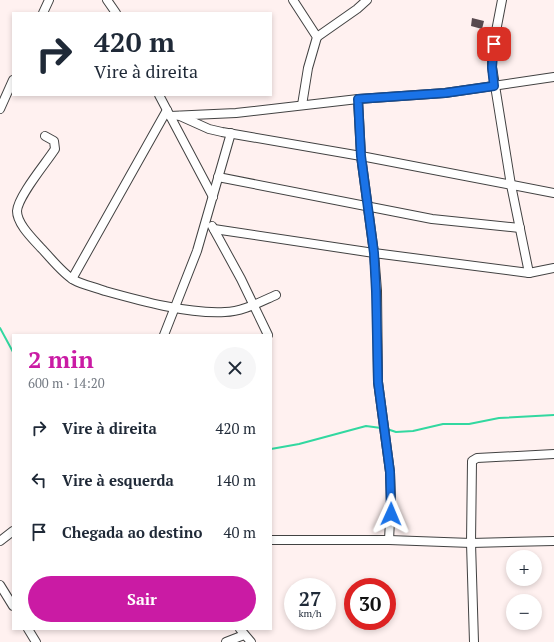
<!DOCTYPE html>
<html lang="pt">
<meta charset="utf-8">
<style>
:root{--surface:#fff;--page:#f6f6f7;--text:#1f2937;--muted:#747a83;--accent:#ca1ba4}
body{margin:0;font-family:"PT Serif",serif;background:var(--page);color:var(--text);height:100vh;display:flex;flex-direction:column;font-size:15px;white-space:nowrap}
*{box-sizing:border-box;margin:0}
p{font-size:13px;color:var(--muted)}
.icon{flex:none;width:22px;height:22px;fill:none;stroke:currentColor;stroke-width:2;stroke-linecap:round;stroke-linejoin:round}
.map{position:relative;flex:1;overflow:hidden}
.side{position:absolute;left:12px;top:334px;width:260px;height:296px;display:flex;flex-direction:column;background:var(--surface);border-radius:0px;box-shadow:0 2px 6px #0003}
.side>*{flex:none}
.guide{position:absolute;left:12px;top:12px;width:260px;height:84px;border-radius:0px;box-shadow:0 2px 6px #0003;background:#fff;color:var(--text);overflow:hidden}
.fabs{position:absolute;left:506px;top:550px;display:grid;gap:8px}
.fabs a{display:grid;place-items:center;width:36px;height:36px;border-radius:50%;background:var(--surface);box-shadow:0 2px 6px #0003;font-size:20px}
.speed{position:absolute;left:284px;top:578px;display:flex;gap:8px;font-size:20px;font-weight:700;text-align:center}
.speed>*{display:grid;place-content:center;width:52px;height:52px;border-radius:50%;background:var(--surface);box-shadow:0 2px 6px #0003;line-height:1}
.speed small{font-size:10px;font-weight:400}
.speed .limit{border:6px solid #d22;background:#fff;color:#111}
.pin{position:absolute;display:grid;place-items:center;width:34px;height:34px;color:#fff;margin:-17px;border-radius:8px;box-shadow:0 2px 6px #0006}
.me{position:absolute;width:44px;margin:-22px;rotate:1deg;stroke-linejoin:round;filter:drop-shadow(0 0 3px #0008)}
.turn{display:flex;align-items:center;gap:14px;height:84px;padding:0 16px;font-size:18px}
.turn .icon{width:52px;height:52px;stroke-width:2.5}
.turn b{display:block;font-size:28px;line-height:34px}
.round{display:grid;place-items:center;flex:none;width:42px;height:42px;border-radius:21px;background:var(--page)}
.overview{display:flex;align-items:center;justify-content:space-between;height:68px;padding:0 16px}
h1{font-size:24px;font-weight:600;line-height:30px;color:var(--accent)}
.button{display:flex;gap:8px;margin-top:auto;padding:8px 16px}
.button a{flex:1;height:46px;border-radius:24px;background:var(--accent);color:#fff;font-size:16px;font-weight:600;line-height:46px;text-align:center}
ul{padding:0;list-style:none}
li{display:flex;align-items:center;gap:12px;height:52px;padding:0 16px}
li div{flex:1}
li b{display:block;font-size:15px}
li em{font-style:normal}
.map>svg:first-child{display:block}
.lines{fill:none;stroke-linecap:round;stroke-linejoin:round}
.stream{stroke:#32d8a0;stroke-width:2}
.building{fill:#584a4f}
.minor-casing{stroke:#424242;stroke-width:10}
.minor{stroke:#fff;stroke-width:8}
.route-casing{stroke:#114b97;stroke-width:10}
.route{stroke:#1a73e8;stroke-width:7}
</style>
<div class="map">
<svg width="554" height="642" viewBox="0 0 554 642">
<rect width="100%" height="100%" fill="#fff1f0"/>
<g class="lines">
<g class="stream">
<path d="M0 328 13 352"/>
<path d="M387 429 396 432 413 431 443 424H469L499 418 554 415"/>
<path d="M271 449 299 444 366 426 381 428"/>
</g>
</g>
<path class="building" d="M472 18 484 21 482 29 471 26Z"/>
<g class="lines">
<defs>
<g id="minor">
<path d="M107 0 116 13"/>
<path d="M293 0 317 37 308 68 302 105"/>
<path d="M502 0 492 52V67L511 185 529 273"/>
<path d="M43 13 49 0"/>
<path d="M317 37 357 9 367 0"/>
<path d="M159 95 213 197"/>
<path d="M358 99 361 156 374 253 377 291 378 382 390 472 391 501 389 540"/>
<path d="M0 109 13 80"/>
<path d="M170 116 236 113 358 99 445 93 554 77"/>
<path d="M180 116 209 129 222 132 361 156 554 193"/>
<path d="M45 136 54 141 55 149C46 163 18 196 17 211 17 224 33 239 41 248 50 257 63 274 74 280 83 285 95 287 105 291 141 301 188 314 225 312 242 312 260 302 276 295"/>
<path d="M218 177 432 219 520 228"/>
<path d="M212 226 241 279 268 335"/>
<path d="M214 229 374 253 529 273 554 268"/>
<path d="M72 279 167 110"/>
<path d="M164 335 197 251 231 133"/>
<path d="M271 540H389L471 543 554 541"/>
<path d="M0 541 13 531"/>
<path d="M0 585 13 606"/>
<path d="M28 629 36 642"/>
<path d="M240 629 251 642"/>
<path d="M226 642 244 635"/>
<path d="M474 642 471 543 472 461 477 458 554 454"/>
</g>
</defs>
<use href="#minor" class="minor-casing"/>
<use href="#minor" class="minor"/>
</g>
<g class="lines">
<defs>
<path id="route" d="M391 514 390 472 378 382 376 291 374 253 361 156 358 99 445 93 494 86 492 67 494 44"/>
</defs>
<use href="#route" class="route-casing"/>
<use href="#route" class="route"/>
</g>
</svg>
<div class="fabs">
<a>+</a>
<a>−</a>
</div>
<div class="speed"><div>27<small>km/h</small></div><div class="limit">30</div></div>
<div class="pin" style="left:494px;top:44px;background:#d93025"><svg class="icon" aria-label="arrive" viewBox="0 0 24 24"><path d="M6 21V4h12l-3 4 3 4H6"/></svg></div>
<svg class="me" style="left:391px;top:514px" viewBox="-20 -20 40 40"><path d="M0-17L14 15 0 8-14 15z" fill="#1a73e8" stroke="#fff" stroke-width="4"/></svg>
<div class="guide">
<div class="turn"><svg class="icon" aria-label="right" viewBox="0 0 24 24"><path d="M7 20v-9h11M14 6l5 5-5 5"/></svg><div><b>420 m</b>Vire à direita</div></div>
</div>
<section class="side">
<div class="overview"><div><h1>2 min</h1><p>600 m · 14:20</p></div><a class="round"><svg class="icon" aria-label="close" viewBox="0 0 24 24"><path d="M6 6l12 12M18 6L6 18"/></svg></a></div>
<ul>
<li><svg class="icon" aria-label="right" viewBox="0 0 24 24"><path d="M7 20v-9h11M14 6l5 5-5 5"/></svg><div><b>Vire à direita</b></div><em>420 m</em></li>
<li><svg class="icon" aria-label="left" viewBox="0 0 24 24"><path d="M17 20v-9H6M10 6l-5 5 5 5"/></svg><div><b>Vire à esquerda</b></div><em>140 m</em></li>
<li><svg class="icon" aria-label="arrive" viewBox="0 0 24 24"><path d="M6 21V4h12l-3 4 3 4H6"/></svg><div><b>Chegada ao destino</b></div><em>40 m</em></li>
</ul>
<div class="button"><a>Sair</a></div>
</section>
</div>
